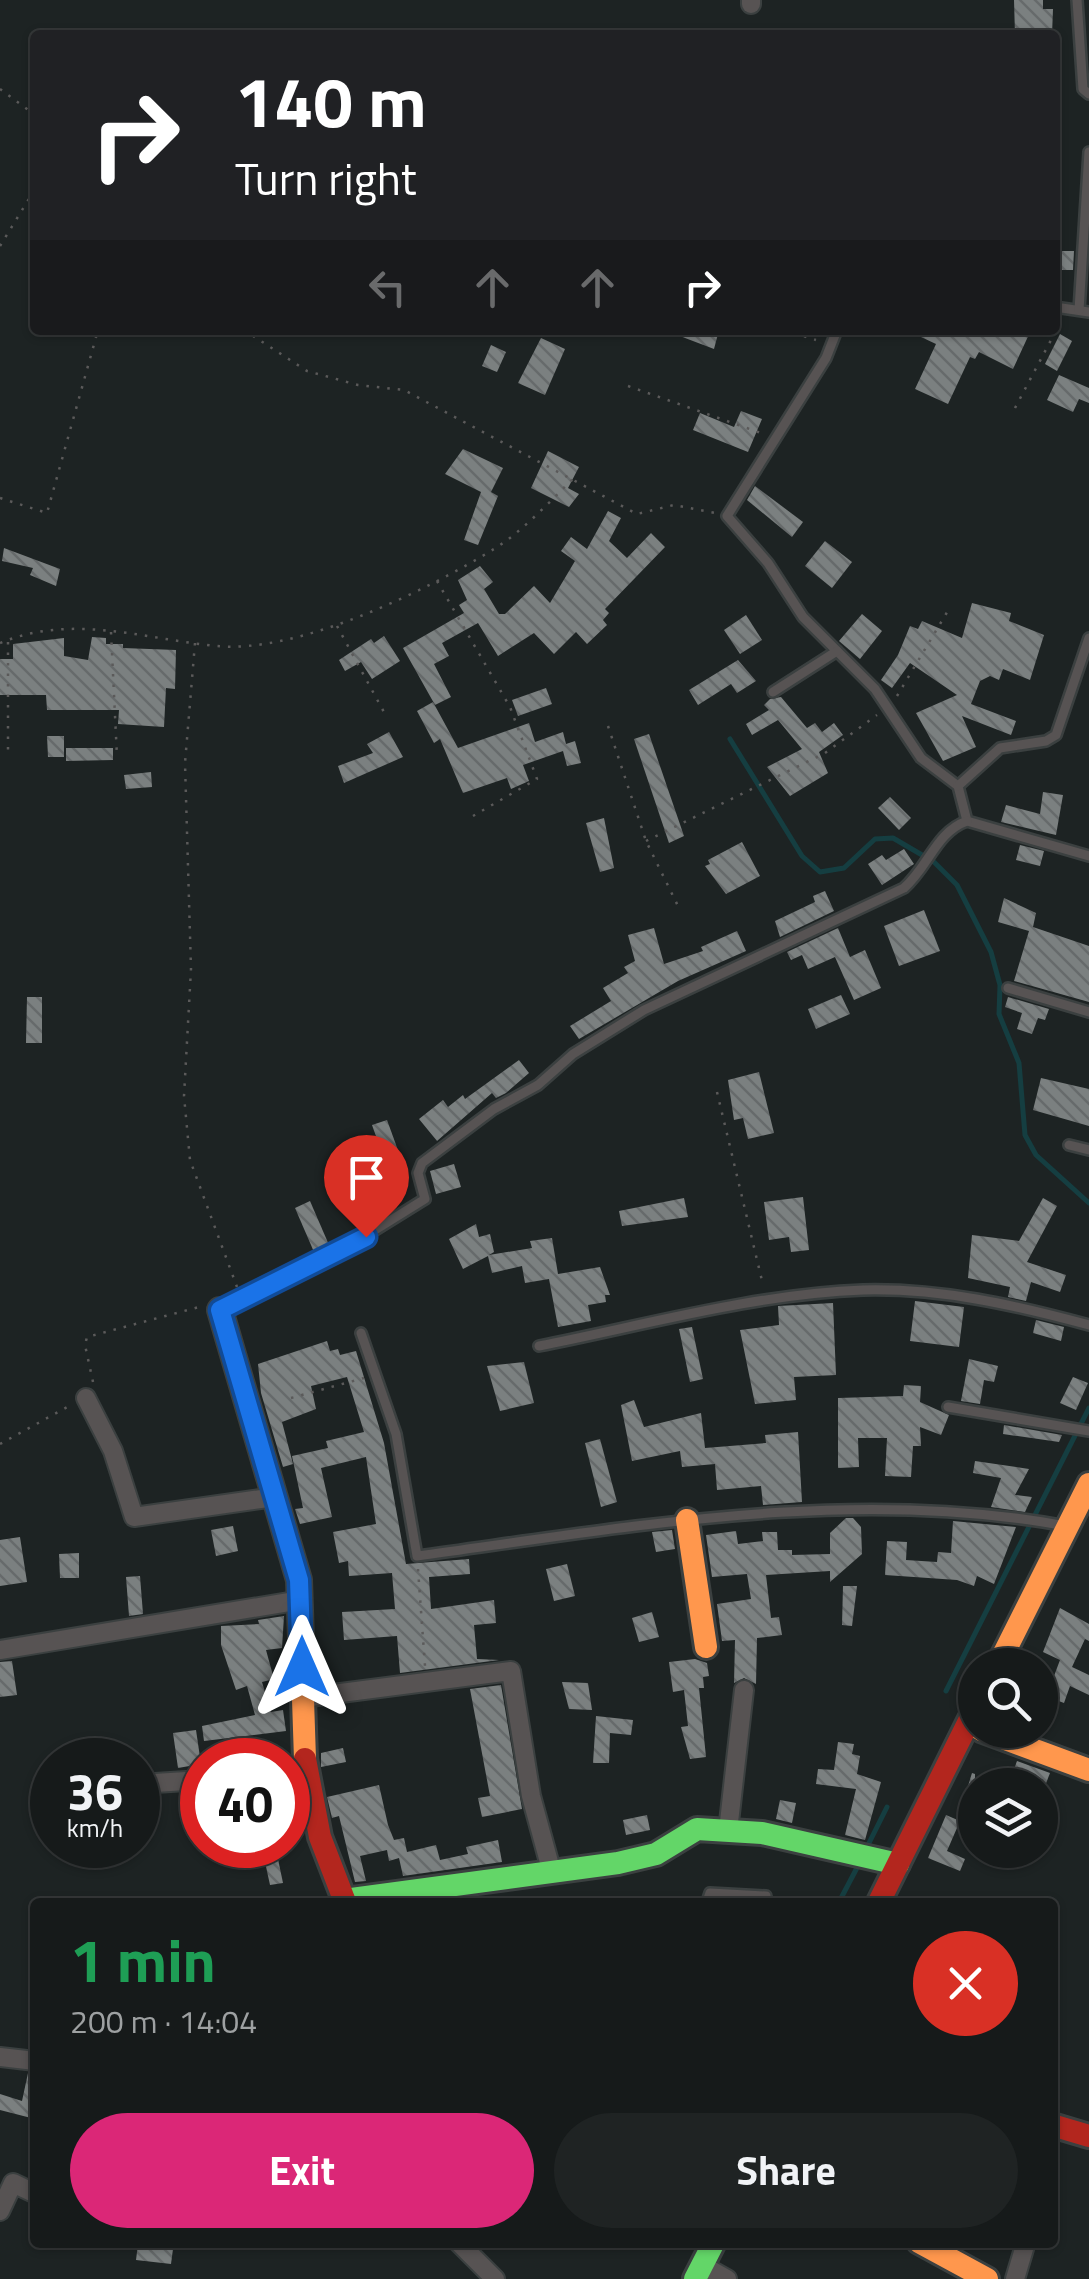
<!DOCTYPE html>
<meta charset="utf-8">
<style>
:root{--surface:#161a1a;--page:#1f2323;--text:#f1f3f6;--muted:#9ea1a2;--line:#353839;--accent:#db2777}
body{margin:0;font-family:"Titillium Web",sans-serif;background:var(--page);color:var(--text);height:100vh;display:flex;flex-direction:column;font-size:38px;white-space:nowrap}
*{box-sizing:border-box;margin:0}
p{font-size:32px;color:var(--muted)}
.icon{flex:none;width:55px;height:55px;fill:none;stroke:currentColor;stroke-width:2;stroke-linecap:round;stroke-linejoin:round}
.map{position:relative;flex:1;overflow:hidden}
.details{position:absolute;left:30px;top:1898px;width:1028px;height:350px;display:flex;flex-direction:column;background:var(--surface);border-radius:10px;box-shadow:0 2px 8px #0004,0 0 0 2px var(--line)}
.details>*{flex:none}
.top-card{position:absolute;left:30px;top:30px;width:1030px;height:305px;border-radius:10px;box-shadow:0 2px 8px #0004,0 0 0 2px var(--line);background:#202124;color:#fff;overflow:hidden}
.fabs{position:absolute;left:958px;top:1648px;display:grid;gap:20px}
.fabs a{display:grid;place-items:center;width:100px;height:100px;border-radius:50%;background:var(--surface);box-shadow:0 2px 8px #0004,0 0 0 2px var(--line);font-size:50px}
.speed{position:absolute;left:30px;top:1738px;display:flex;gap:20px;font-size:50px;font-weight:700;text-align:center}
.speed>*{display:grid;place-content:center;width:130px;height:130px;border-radius:50%;background:var(--surface);box-shadow:0 2px 8px #0004,0 0 0 2px var(--line);line-height:1}
.speed small{font-size:25px;font-weight:400}
.speed .limit{border:15px solid #d22;background:#fff;color:#111}
.pin{position:absolute;display:grid;place-items:center;width:85px;height:85px;color:#fff;margin:-102px -42px;border-radius:50% 50% 50% 0;rotate:-45deg;box-shadow:0 0 10px #0007}
.pin .icon{rotate:45deg}
.me{position:absolute;width:110px;margin:-55px;rotate:0deg;stroke-linejoin:round;filter:drop-shadow(0 0 8px #0008)}
.turn{display:flex;align-items:center;gap:35px;height:210px;padding:0 40px;font-size:45px}
.turn .icon{width:130px;height:130px;stroke-width:2.5}
.turn b{display:block;font-size:70px;line-height:85px}
.lanes{display:flex;align-items:center;height:95px;padding:0 40px;background:#0003;justify-content:center;gap:50px;direction:ltr}
.lanes .off{opacity:.35}
.round{display:grid;place-items:center;flex:none;width:105px;height:105px;border-radius:52px;background:var(--page)}
.headline{display:flex;align-items:center;justify-content:space-between;height:170px;padding:0 40px}
h1{font-size:60px;font-weight:700;line-height:75px;color:#1e9e55}
.cta{display:flex;gap:20px;margin-top:auto;padding:20px 40px}
.cta a{flex:1;height:115px;border-radius:60px;background:var(--accent);color:#fff;font-size:40px;font-weight:700;line-height:115px;text-align:center}
.cta a+a{background:var(--page);color:var(--text)}
.map>svg:first-child{display:block}
.lines{fill:none;stroke-linecap:round;stroke-linejoin:round}
.stream{stroke:#153e41;stroke-width:5}
.building{fill:url(#building-back-hatch)}
.lane-casing{stroke:#3b4040;stroke-width:14}
.street-casing{stroke:#3b4040;stroke-width:22}
.fast-casing{stroke:#3b4040;stroke-width:28}
.slow-casing{stroke:#3b4040;stroke-width:28}
.jam-casing{stroke:#3b4040;stroke-width:28}
.path{stroke:#5b5a5a;stroke-width:2.5;stroke-dasharray:2.5 8;stroke-linecap:butt}
.lane{stroke:#575353;stroke-width:9}
.street{stroke:#575353;stroke-width:18}
.fast{stroke:#63d668;stroke-width:22}
.slow{stroke:#ff974d;stroke-width:22}
.jam{stroke:#b3261e;stroke-width:22}
.route-casing{stroke:#114b97;stroke-width:25}
.route{stroke:#1a73e8;stroke-width:18}
</style>
<div class="map">
<svg width="1089" height="2279" viewBox="0 0 1089 2279">
<defs>
<pattern id="building-back-hatch" width="6" height="6" patternUnits="userSpaceOnUse" patternTransform="scale(2.5)"><rect width="6" height="6" fill="#7b8080"/><path d="M-1 5l2 2M0 0l6 6M5-1l2 2" fill="none" stroke="#666a6b"/></pattern>
</defs>
<rect width="100%" height="100%" fill="#1d2323"/>
<g class="lines">
<g class="stream">
<path d="M730 739 802 856 820 872 844 868 875 839 893 838 934 862 957 885 991 952 1000 985 999 1014 1019 1063 1025 1135 1036 1155 1089 1203"/>
<path d="M946 1691 1089 1408"/>
<path d="M866 1849 887 1807"/>
<path d="M839 1902 859 1864"/>
</g>
</g>
<g class="building">
<path d="M1014 0H1043V9H1053L1052 35H1015Z"/>
<path d="M1055 251H1074L1073 270H1055Z"/>
<path d="M664 330H719L714 349Z"/>
<path d="M906 330H1031L1013 369 979 352 975 359 970 357 948 404 915 389 936 344Z"/>
<path d="M1060 334 1072 341 1057 371 1045 364Z"/>
<path d="M541 338 565 349 545 395 518 383Z"/>
<path d="M491 345 506 352 497 372 482 366Z"/>
<path d="M1059 375 1089 388V403L1079 399 1073 412 1047 400Z"/>
<path d="M741 411 762 419 748 452 693 430 700 413 734 427Z"/>
<path d="M463 449 503 468 491 492 498 496 478 545 464 540 481 492 445 474Z"/>
<path d="M548 451 579 467 568 488 579 494 569 507 531 488Z"/>
<path d="M755 486 803 522 792 537 747 500Z"/>
<path d="M608 511 621 518 609 541 627 558 651 533 665 547 605 609 609 613 603 620 607 625 587 644 576 632 554 654 534 633 498 656 478 623 442 643 449 656 434 664 451 697 435 705 403 648 464 613 459 605 467 600 458 580 480 566 493 582 484 589 499 614H505L534 586 550 603 575 561 561 551 571 537 587 549Z"/>
<path d="M825 541 852 562 832 588 805 566Z"/>
<path d="M4 548 60 569 56 586 30 575 33 568 2 561Z"/>
<path d="M972 603 1011 613 1009 621 1044 635 1030 680 1003 669 999 680 990 676 980 681 971 704 1016 721 1011 735 962 716 976 747 943 761 916 713 957 695 910 663 892 688 881 680 898 655 910 626 918 629 922 621 962 638Z"/>
<path d="M862 614 882 631 860 659 839 641Z"/>
<path d="M746 615 762 640 740 654 724 630Z"/>
<path d="M384 636 400 661 372 679 361 662 345 671 339 660 371 639 374 643Z"/>
<path d="M92 637 106 638V644H123V648L176 650 175 689 166 688 164 727 118 724 119 710H47L46 695H0V659H13V644L64 638V656L88 660Z"/>
<path d="M738 660 756 681 737 693 731 684 698 705 689 690Z"/>
<path d="M546 688 552 704 518 716 512 700Z"/>
<path d="M781 697 807 728 815 723 822 732 834 723 843 735 819 752 828 773 790 796 767 767 802 749 778 720 752 735 746 724 769 710 764 705 770 699Z"/>
<path d="M433 702 458 748 529 723 535 742 563 732 566 744 575 741 581 763 567 766 563 751 523 765 529 781 511 789 507 778 463 793 440 739 434 743 417 711Z"/>
<path d="M389 732 403 757 344 783 338 766 373 753 367 744Z"/>
<path d="M649 734 684 836 669 843 634 739Z"/>
<path d="M47 736H64V757H48Z"/>
<path d="M66 748H113V760L66 761Z"/>
<path d="M151 772 152 787 126 789 124 775Z"/>
<path d="M1043 792 1063 795 1056 835 1001 822 1006 805 1040 814Z"/>
<path d="M890 797 911 818 899 830 878 808Z"/>
<path d="M604 818 614 868 600 872 586 823Z"/>
<path d="M742 842 760 876 726 894 705 866 710 864 708 860Z"/>
<path d="M1020 845 1044 851 1040 866 1016 860Z"/>
<path d="M904 849 914 864 882 885 868 864 882 855 886 860Z"/>
<path d="M825 891 834 911 780 937 775 921 815 902 813 896Z"/>
<path d="M1004 898 1036 913 1033 927 1089 946V1002L1014 981 1029 931 998 922Z"/>
<path d="M924 910 940 951 899 966 884 926Z"/>
<path d="M654 928 664 964 703 951 701 947 737 931 746 951 678 981 579 1039 570 1026 611 1001 603 988 628 973 624 967 635 961 628 935Z"/>
<path d="M838 928 850 957 865 950 881 988 854 1000 835 957 808 969 802 955 791 960 787 952Z"/>
<path d="M841 995 850 1014 816 1029 808 1009Z"/>
<path d="M27 997H42V1043H26Z"/>
<path d="M1008 997 1049 1009 1045 1020 1038 1018 1032 1034 1017 1029 1022 1013 1005 1007Z"/>
<path d="M519 1060 529 1073 506 1093 496 1098 492 1093 437 1141 419 1119 443 1100 448 1107 463 1095 465 1099Z"/>
<path d="M759 1072 774 1133 748 1139 743 1118 734 1120 728 1080Z"/>
<path d="M1041 1078 1089 1089V1126L1033 1110Z"/>
<path d="M387 1120 403 1164 388 1170 372 1125Z"/>
<path d="M454 1164 461 1187 436 1194 430 1171Z"/>
<path d="M346 1166 362 1192 342 1205 326 1179Z"/>
<path d="M803 1197 809 1250 791 1252 789 1237 769 1240 764 1202Z"/>
<path d="M684 1198 688 1217 622 1226 619 1211Z"/>
<path d="M1043 1198 1057 1206 1027 1262 1066 1275 1060 1292 1031 1282 1026 1301 1008 1297 1010 1287 968 1278 972 1235 1019 1241Z"/>
<path d="M310 1201 329 1245 314 1252 295 1208Z"/>
<path d="M476 1224 479 1237 490 1234 494 1252 489 1255 532 1248 530 1241 552 1238 558 1274 600 1267 610 1295H605L606 1302 588 1305 591 1321 558 1327 549 1279 525 1283 522 1266 492 1273 488 1256 463 1269 449 1239Z"/>
<path d="M915 1301 964 1307 959 1347 910 1341Z"/>
<path d="M833 1303 836 1375 794 1377 796 1400 755 1404 740 1330 779 1325 778 1306Z"/>
<path d="M1036 1320 1064 1327 1061 1341 1033 1333Z"/>
<path d="M692 1327 703 1379 690 1382 679 1329Z"/>
<path d="M327 1341 330 1351 338 1349 340 1355 356 1351 384 1443 406 1564 469 1559 470 1574 429 1577 431 1609 494 1600 496 1623 474 1625 477 1659 499 1660 400 1673 397 1636 344 1640 342 1612 395 1609 392 1573 349 1576 348 1561 339 1563 333 1532 376 1524 366 1457 321 1468 332 1517 300 1524 295 1509 303 1508 292 1456 328 1448 326 1441 364 1432 347 1377 311 1386 316 1409 282 1422 293 1464 283 1467 261 1393 258 1364Z"/>
<path d="M969 1359 998 1366 994 1382 984 1380 980 1404 961 1401Z"/>
<path d="M524 1362 534 1403 500 1411 487 1366Z"/>
<path d="M1073 1377 1088 1383 1076 1410 1060 1403Z"/>
<path d="M904 1385 921 1386 920 1402 949 1415 941 1435 920 1427 921 1446H913L911 1477 885 1476 887 1438H858L859 1467 838 1468V1398L903 1396Z"/>
<path d="M634 1400 644 1427 701 1413 705 1448 766 1443 765 1435 798 1432 802 1502 763 1505 761 1486 717 1490 715 1464 682 1467 680 1451 632 1461 621 1405Z"/>
<path d="M1004 1425 1062 1435 1059 1442 1003 1434Z"/>
<path d="M600 1439 617 1502 601 1507 585 1443Z"/>
<path d="M975 1461 1029 1469 1015 1495 1032 1497 1025 1512 991 1507 1001 1478 973 1473Z"/>
<path d="M846 1518H853L861 1527 862 1554 830 1582V1571L766 1575 771 1618 779 1617 782 1635 757 1638 756 1684 744 1678 734 1683 735 1640 722 1641 717 1604 751 1599 747 1574 712 1577 706 1535 736 1531 738 1544 763 1541 762 1532H777L778 1550H792V1555L830 1554V1533Z"/>
<path d="M953 1521 1016 1527 994 1584 977 1576 974 1586 957 1580 885 1575 887 1541 907 1542 906 1560 937 1562 938 1552 951 1553Z"/>
<path d="M233 1526 238 1551 216 1556 211 1530Z"/>
<path d="M672 1530 675 1549 656 1552 652 1532Z"/>
<path d="M20 1537 27 1582 0 1586V1540Z"/>
<path d="M79 1553V1578H60L59 1554Z"/>
<path d="M567 1564 575 1596 554 1601 546 1569Z"/>
<path d="M140 1576 143 1614 129 1616 126 1577Z"/>
<path d="M843 1586H857L852 1626 842 1625Z"/>
<path d="M1060 1608 1089 1624V1641L1085 1639 1072 1667 1089 1675V1695L1070 1686 1064 1703 1040 1694 1043 1681 1051 1684 1060 1660 1043 1652Z"/>
<path d="M652 1612 659 1637 639 1642 632 1618Z"/>
<path d="M284 1616 282 1648 266 1650 274 1679 262 1682 271 1712 283 1710 286 1731 204 1741 202 1726 255 1715 247 1686 236 1690 221 1645V1626L259 1624 258 1620Z"/>
<path d="M695 1659 707 1663 709 1676 703 1677 704 1688H699L706 1757 690 1759 681 1727 688 1726 684 1690 673 1692 669 1662Z"/>
<path d="M12 1661 17 1695 0 1697V1662Z"/>
<path d="M562 1682 588 1683 592 1710 569 1709Z"/>
<path d="M501 1685 522 1809 482 1817 478 1798 490 1796 470 1689Z"/>
<path d="M596 1716 633 1720 631 1735 610 1733 609 1763H593Z"/>
<path d="M196 1730 201 1764 178 1768 173 1733Z"/>
<path d="M838 1742 854 1744 852 1754 860 1756 857 1774 881 1782 865 1840 845 1835 856 1789 816 1784 818 1769 834 1770Z"/>
<path d="M343 1748 346 1762 321 1767V1753Z"/>
<path d="M1017 1761 1050 1773 1045 1786 1013 1772Z"/>
<path d="M972 1773 975 1774V1818L960 1812Z"/>
<path d="M379 1785 388 1825 394 1840 404 1838 407 1852 436 1845 440 1860 468 1854 466 1847 498 1840 502 1862 403 1876 399 1858 389 1861 387 1850 360 1856 366 1881 355 1882 339 1816 332 1818 327 1797Z"/>
<path d="M780 1800 796 1803 792 1823 776 1819Z"/>
<path d="M647 1815 650 1830 626 1835 623 1820Z"/>
<path d="M946 1815 960 1821 947 1851 965 1859 960 1871 928 1858Z"/>
<path d="M278 1859 283 1883 270 1885 265 1862Z"/>
<path d="M28 2073H35V2119L0 2110V2094L22 2101Z"/>
<path d="M138 2244 173 2249 171 2264 136 2260Z"/>
</g>
<g class="lines">
<defs>
<g id="lane">
<path d="M1077 0 1083 89 1089 94"/>
<path d="M1055 307 1089 312"/>
<path d="M1079 310 1089 152"/>
<path d="M837 330 826 358 727 516 768 563 803 617 875 689 921 758 958 786 967 821 1089 856"/>
<path d="M773 692 837 651"/>
<path d="M958 786 1000 748 1046 741 1056 735 1089 638"/>
<path d="M1008 988 1089 1012"/>
<path d="M1069 1145 1089 1150"/>
<path d="M222 1309 338 1253 425 1199 418 1173 422 1163 494 1109 538 1085 573 1054 644 1010 904 888C929 866 936 832 967 821"/>
<path d="M361 1333 396 1434 417 1556C630 1527 852 1486 1066 1526"/>
<path d="M539 1346C645 1325 755 1294 863 1290 941 1288 1015 1305 1089 1325"/>
<path d="M948 1407 1089 1431"/>
<path d="M707 1902 710 1893 766 1896V1902"/>
</g>
<g id="street">
<path d="M751 4V0"/>
<path d="M86 1398 113 1451 134 1517 275 1497"/>
<path d="M0 1650 301 1600"/>
<path d="M302 1698 511 1671 531 1796 552 1873"/>
<path d="M155 1783 202 1780"/>
<path d="M728 1831 744 1690"/>
<path d="M0 2057 35 2061"/>
<path d="M0 2211 13 2183 34 2193 35 2189"/>
<path d="M458 2242 495 2279"/>
<path d="M702 2265 727 2279"/>
<path d="M1015 2279 1026 2242"/>
</g>
<g id="fast">
<path d="M344 1900 618 1863 656 1854 697 1829 762 1833 898 1864"/>
<path d="M695 2279 714 2242"/>
</g>
<g id="slow">
<path d="M220 1310 299 1580 305 1759"/>
<path d="M687 1520 706 1647"/>
<path d="M998 1665 1089 1484"/>
<path d="M981 1730 1089 1770"/>
<path d="M919 2242 987 2279"/>
</g>
<g id="jam">
<path d="M305 1759 320 1837 345 1902"/>
<path d="M879 1902 975 1709"/>
<path d="M1052 2125 1089 2136"/>
</g>
</defs>
<use href="#lane" class="lane-casing"/>
<use href="#street" class="street-casing"/>
<use href="#fast" class="fast-casing"/>
<use href="#slow" class="slow-casing"/>
<use href="#jam" class="jam-casing"/>
<g class="path">
<path d="M0 89 35 115"/>
<path d="M0 246 35 189"/>
<path d="M244 330 307 371 358 385 404 390 637 514 674 505 715 513"/>
<path d="M784 330 816 340"/>
<path d="M628 386 761 433"/>
<path d="M1015 408 1060 323"/>
<path d="M0 498 47 513 98 330"/>
<path d="M437 581 510 707 537 779 473 816"/>
<path d="M337 626 385 714"/>
<path d="M111 632 117 757"/>
<path d="M8 642V757"/>
<path d="M0 643C73 613 143 639 217 646 297 654 426 591 494 549 523 531 548 503 573 479"/>
<path d="M195 643 185 763 191 969 184 1096 190 1160 237 1287"/>
<path d="M897 696 949 609"/>
<path d="M608 726 646 841 678 906"/>
<path d="M646 841 825 753 877 715"/>
<path d="M717 1092 763 1285"/>
<path d="M93 1382 85 1345 87 1337 199 1307"/>
<path d="M291 1398 364 1378"/>
<path d="M0 1444 69 1406"/>
<path d="M418 1569 425 1666"/>
</g>
<use href="#lane" class="lane"/>
<use href="#street" class="street"/>
<use href="#fast" class="fast"/>
<use href="#slow" class="slow"/>
<use href="#jam" class="jam"/>
</g>
<g class="lines">
<defs>
<path id="route" d="M302 1667 299 1580 220 1310 366 1237"/>
</defs>
<use href="#route" class="route-casing"/>
<use href="#route" class="route"/>
</g>
</svg>
<div class="fabs">
<a><svg class="icon" aria-label="search" viewBox="0 0 24 24"><circle cx="10" cy="10" r="6"/><path d="M15 15l6 6"/></svg></a>
<a><svg class="icon" aria-label="layers" viewBox="0 0 24 24"><path d="M12 4l9 5-9 5-9-5zM3 14l9 5 9-5"/></svg></a>
</div>
<div class="speed"><div>36<small>km/h</small></div><div class="limit">40</div></div>
<div class="pin" style="left:366px;top:1237px;background:#d93025"><svg class="icon" aria-label="arrive" viewBox="0 0 24 24"><path d="M6 21V4h12l-3 4 3 4H6"/></svg></div>
<svg class="me" style="left:302px;top:1667px" viewBox="-20 -20 40 40"><path d="M0-17L14 15 0 8-14 15z" fill="#1a73e8" stroke="#fff" stroke-width="4"/></svg>
<div class="top-card">
<div class="turn"><svg class="icon" aria-label="right" viewBox="0 0 24 24"><path d="M7 20v-9h11M14 6l5 5-5 5"/></svg><div><b>140 m</b>Turn right</div></div>
<div class="lanes"><svg class="icon off" aria-label="left" viewBox="0 0 24 24"><path d="M17 20v-9H6M10 6l-5 5 5 5"/></svg><svg class="icon off" aria-label="ahead" viewBox="0 0 24 24"><path d="M12 20V5M6 11l6-6 6 6"/></svg><svg class="icon off" aria-label="ahead" viewBox="0 0 24 24"><path d="M12 20V5M6 11l6-6 6 6"/></svg><svg class="icon" aria-label="right" viewBox="0 0 24 24"><path d="M7 20v-9h11M14 6l5 5-5 5"/></svg></div>
</div>
<section class="details">
<div class="headline"><div><h1>1 min</h1><p>200 m · 14:04</p></div><a class="round" style="background:#d93025;color:#fff"><svg class="icon" aria-label="close" viewBox="0 0 24 24"><path d="M6 6l12 12M18 6L6 18"/></svg></a></div>
<div class="cta"><a>Exit</a><a>Share</a></div>
</section>
</div>
